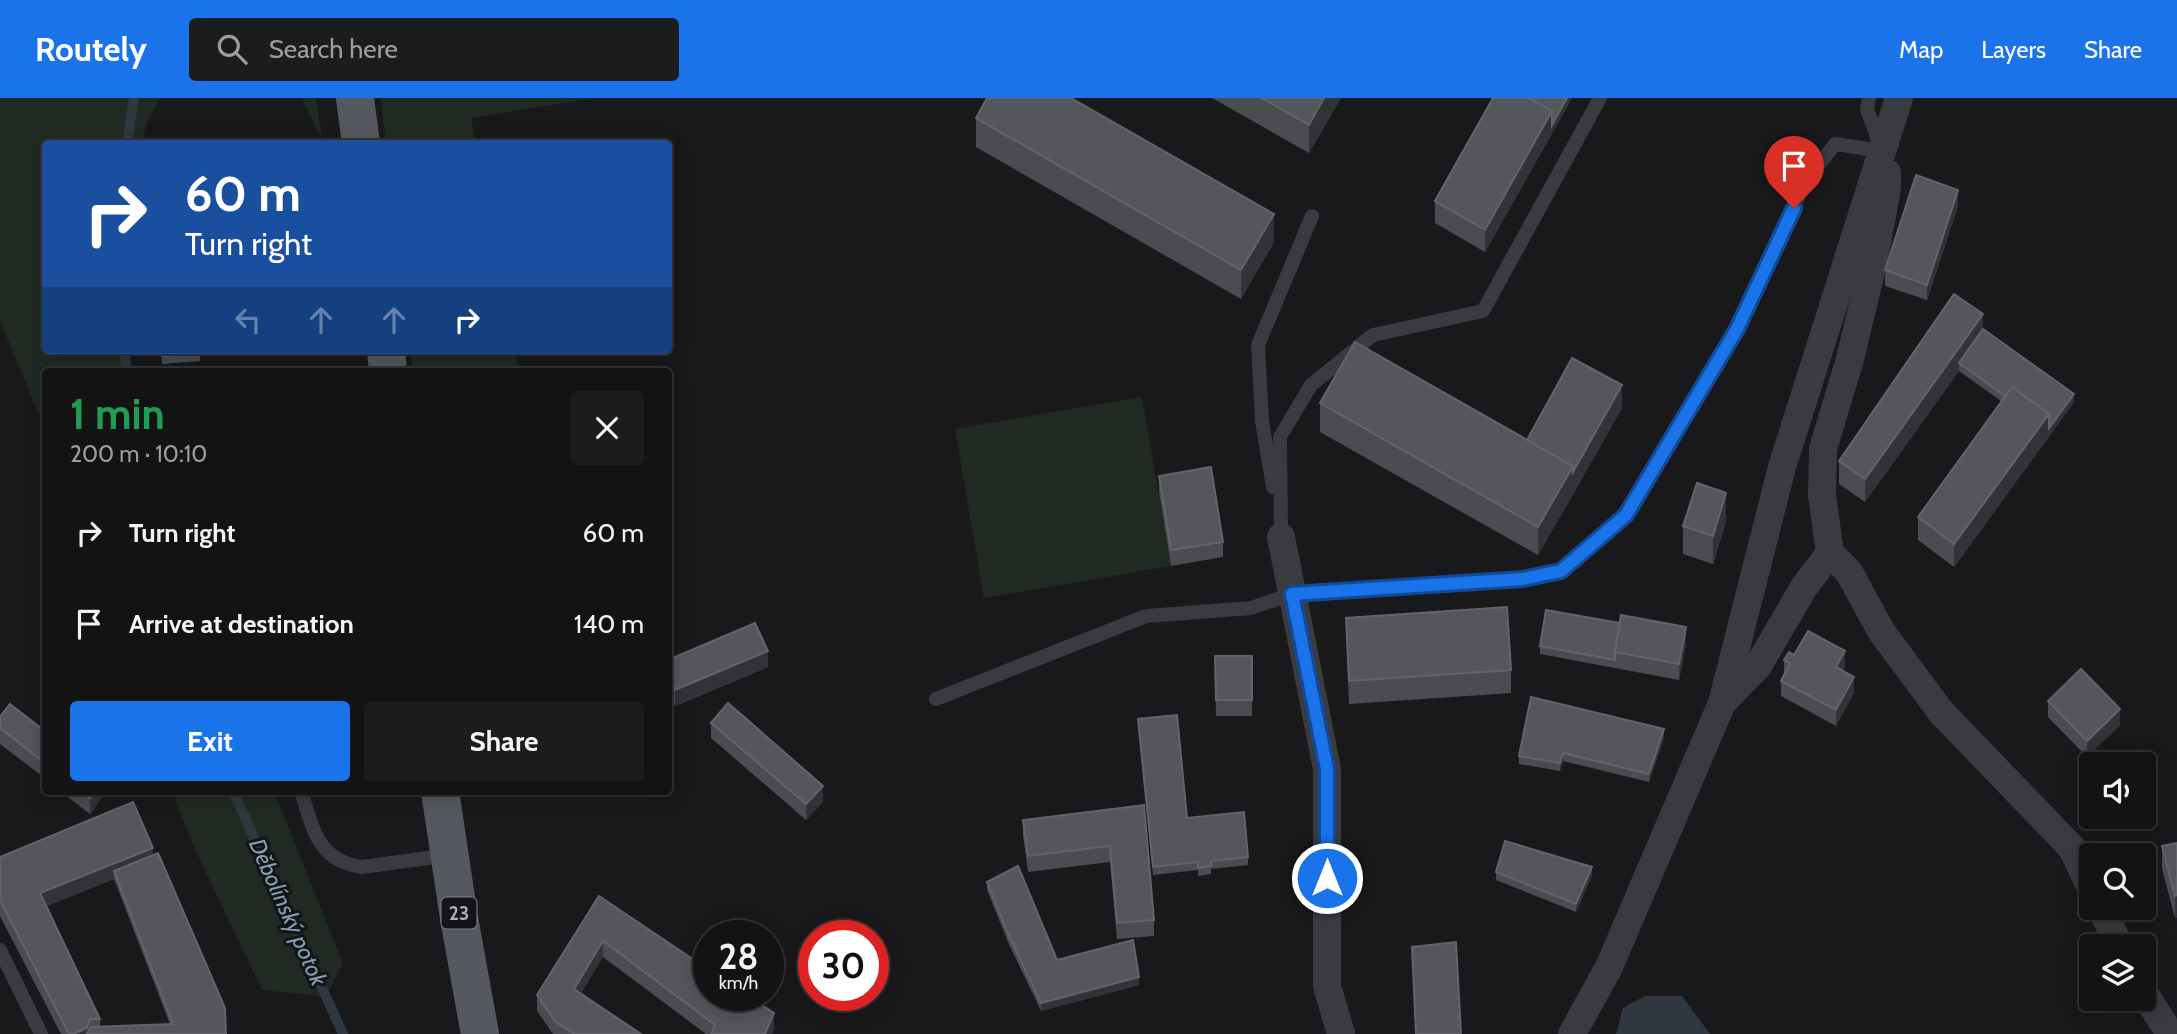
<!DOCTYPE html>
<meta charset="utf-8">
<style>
:root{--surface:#131314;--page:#1c1c1d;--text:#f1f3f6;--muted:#9d9ea0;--line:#323234;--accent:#1a73e8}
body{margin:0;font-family:Cabin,sans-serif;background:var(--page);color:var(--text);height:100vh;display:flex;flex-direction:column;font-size:26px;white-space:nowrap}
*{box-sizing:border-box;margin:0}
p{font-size:23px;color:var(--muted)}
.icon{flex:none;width:38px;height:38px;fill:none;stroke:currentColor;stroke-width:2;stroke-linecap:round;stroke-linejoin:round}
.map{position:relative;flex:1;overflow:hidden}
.panel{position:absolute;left:42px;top:270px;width:630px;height:427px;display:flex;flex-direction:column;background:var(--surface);border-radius:7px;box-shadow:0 4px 18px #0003,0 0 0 2px var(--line)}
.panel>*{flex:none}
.banner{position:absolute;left:42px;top:42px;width:630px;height:214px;border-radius:7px;box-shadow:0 4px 18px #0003,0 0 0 2px var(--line);background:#1a4fa0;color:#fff;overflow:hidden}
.buttons{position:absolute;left:2079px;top:654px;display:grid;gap:14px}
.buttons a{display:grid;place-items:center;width:77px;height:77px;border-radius:7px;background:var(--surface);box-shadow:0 4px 18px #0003,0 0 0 2px var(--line);font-size:35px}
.speed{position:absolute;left:693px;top:822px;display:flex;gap:14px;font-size:35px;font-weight:700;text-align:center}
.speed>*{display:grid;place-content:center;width:91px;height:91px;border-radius:50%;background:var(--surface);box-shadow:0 4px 18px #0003,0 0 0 2px var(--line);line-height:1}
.speed small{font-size:18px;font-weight:400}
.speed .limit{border:10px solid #d22;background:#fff;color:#111}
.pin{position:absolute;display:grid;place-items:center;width:60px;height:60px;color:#fff;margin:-72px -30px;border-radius:50% 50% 50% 0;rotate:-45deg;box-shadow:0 0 7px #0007}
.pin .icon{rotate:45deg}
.me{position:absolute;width:77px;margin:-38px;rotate:0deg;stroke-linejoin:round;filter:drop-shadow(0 0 5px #0008)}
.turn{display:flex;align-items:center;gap:24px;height:147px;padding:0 28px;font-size:32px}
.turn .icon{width:91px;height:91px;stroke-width:2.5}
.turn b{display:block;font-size:49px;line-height:60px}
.lanes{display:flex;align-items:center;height:66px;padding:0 28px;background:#0003;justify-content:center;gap:35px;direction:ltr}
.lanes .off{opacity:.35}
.round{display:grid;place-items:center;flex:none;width:74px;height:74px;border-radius:7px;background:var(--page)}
.overview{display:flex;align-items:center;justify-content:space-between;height:119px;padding:0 28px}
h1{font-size:42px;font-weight:700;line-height:52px;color:#1e9e55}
.action{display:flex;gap:14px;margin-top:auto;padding:14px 28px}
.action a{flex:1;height:80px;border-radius:7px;background:var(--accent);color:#fff;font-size:28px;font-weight:700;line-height:80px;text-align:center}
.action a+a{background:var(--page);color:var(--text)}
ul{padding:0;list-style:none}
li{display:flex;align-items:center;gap:21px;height:91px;padding:0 28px}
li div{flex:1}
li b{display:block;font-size:26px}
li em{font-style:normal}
header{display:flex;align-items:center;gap:42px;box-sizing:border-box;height:98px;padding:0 35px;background:var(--accent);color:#fff}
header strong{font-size:33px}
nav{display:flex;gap:38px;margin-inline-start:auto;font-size:24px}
.search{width:490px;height:63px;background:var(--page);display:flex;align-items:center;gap:18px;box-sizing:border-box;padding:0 24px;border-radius:7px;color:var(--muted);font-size:26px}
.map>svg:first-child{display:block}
.green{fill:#212a22}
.water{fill:#2f3840}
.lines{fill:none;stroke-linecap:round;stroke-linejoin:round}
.stream{stroke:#2f3840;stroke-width:10}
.lane{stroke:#3a3b40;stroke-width:14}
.street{stroke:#3a3b40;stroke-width:28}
.primary{stroke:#56585f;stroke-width:38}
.wall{fill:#4a4c50;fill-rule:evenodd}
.shaded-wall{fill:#323336}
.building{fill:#55565c;stroke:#62646a;stroke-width:2}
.route-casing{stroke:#114b97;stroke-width:18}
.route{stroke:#1a73e8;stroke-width:12}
.labels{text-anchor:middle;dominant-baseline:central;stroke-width:6;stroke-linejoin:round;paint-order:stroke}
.shield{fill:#141416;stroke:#7e818a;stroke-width:2}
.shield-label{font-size:19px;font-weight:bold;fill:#acb0bb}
.water-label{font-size:23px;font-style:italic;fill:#839eb6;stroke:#141416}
</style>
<header>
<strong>Routely</strong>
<div class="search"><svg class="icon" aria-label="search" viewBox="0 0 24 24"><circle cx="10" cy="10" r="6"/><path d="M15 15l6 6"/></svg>Search here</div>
<nav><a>Map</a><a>Layers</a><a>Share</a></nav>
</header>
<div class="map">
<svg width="2177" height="936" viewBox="0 0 2177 936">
<rect width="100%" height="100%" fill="#19191b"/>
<g class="green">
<path d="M0 0H161L148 22 141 45 46 46V252H129L132 273H46L45 331 0 223Z"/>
<path d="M302 0H316L322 42Z"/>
<path d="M381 0H595L471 20 475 45 386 46Z"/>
<path d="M410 252H515L519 273H413Z"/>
<path d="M1142 299 1171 468 984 500 955 331Z"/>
<path d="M172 693H274L343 865 326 899 262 892 194 749Z"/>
</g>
<path class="water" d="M1645 898H1682L1710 936H1616L1623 910Z"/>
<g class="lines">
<g class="stream">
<path d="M127 46 134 0"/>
<path d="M125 252 126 273"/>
<path d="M233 693 343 936"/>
</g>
<g class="lane">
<path d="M1273 389 1262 323 1258 247 1312 118"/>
<path d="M1281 439 1280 339 1311 287 1373 237 1483 213 1600 0"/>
<path d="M936 601 1146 518 1251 510 1292 496 1523 481 1561 473 1626 417 1737 231 1805 85 1835 46 1882 53 1867 11 1869 0"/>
<path d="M301 693C313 730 317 763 362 769L450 757"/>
<path d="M0 852 41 936"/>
</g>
<g class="street">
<path d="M1281 439 1327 671V888L1341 936"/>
<path d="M1830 455 1822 397 1823 351 1850 261 1874 161 1887 90V75"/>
<path d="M1724 603 1758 568 1804 489 1830 455 1849 474 1881 533 1941 614 2072 750 2091 790"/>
<path d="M2101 810 2120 849"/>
<path d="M2144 895 2167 931 2174 936"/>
<path d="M1572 936 1609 869 1722 605 1782 369 1899 0"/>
</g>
<g class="primary">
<path d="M355 0 361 46"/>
<path d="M386 252 388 273"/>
<path d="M440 693 459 820 480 936"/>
</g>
</g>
<g class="wall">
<path d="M1212 0H1341L1309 55Z"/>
<path d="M1490 0H1572L1485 154 1435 125V103L1492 1Z"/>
<path d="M976 20 1274 144 1241 201 976 49Z"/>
<path d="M1958 108 1927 202 1885 188V172Z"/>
<path d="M1983 231 2074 304 1954 469 1918 442V419L2001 303 1959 273 1865 404 1839 386V363Z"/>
<path d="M161 252H200V263L162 266Z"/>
<path d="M1320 305 1527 342 1622 310 1538 457 1320 334Z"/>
<path d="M1159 378 1223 444V459L1171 468 1159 394Z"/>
<path d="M1726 424 1713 466 1683 456V428Z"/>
<path d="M1346 520 1511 572V595L1349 606Z"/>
<path d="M1620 525 1686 545 1679 582 1540 556V548Z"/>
<path d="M1794 557 1845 568 1842 573 1854 595 1836 628 1781 598V583L1784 576V562Z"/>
<path d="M1215 558H1252V618H1216Z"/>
<path d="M668 562 768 569 675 608 668 592Z"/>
<path d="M2048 603 2120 627 2087 659 2048 619Z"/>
<path d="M0 619 46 634V681L0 646Z"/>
<path d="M1138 621 1187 720 1248 759V767L1211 771V776L1198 778V772L1153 777Z"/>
<path d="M711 625 823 704 806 722 711 640Z"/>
<path d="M1664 640 1649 684 1563 663 1560 673 1519 666V658Z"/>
<path d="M60 693H105V695L90 716Z"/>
<path d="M1144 707 1154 822V838L1117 841 1110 764 1028 774 1023 738V722Z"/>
<path d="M2177 745V820H2175L2162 771V748Z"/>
<path d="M153 757 226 936H61L0 818V759ZM114 781 170 926 100 929V921L46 808Z"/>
<path d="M1496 774 1592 777 1576 814 1496 782Z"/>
<path d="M987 784 1057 862 1139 887 1041 913 1008 844 987 792Z"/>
<path d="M599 798 774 931 772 936H706L603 859 580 896 641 936H553L537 913V897Z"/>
</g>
<g class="shaded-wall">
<path d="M1324 0H1341L1309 55V27Z"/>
<path d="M1567 0H1572L1485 154V132L1552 13Z"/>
<path d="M1958 92V108L1927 202V187Z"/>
<path d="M1274 116V144L1241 201V172Z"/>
<path d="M1983 216V239L1959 265V273L1865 404V381Z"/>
<path d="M1622 287V310L1573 397V374Z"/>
<path d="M2074 296V304L1954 469V446L2049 316Z"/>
<path d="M1573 368V397L1538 457V429Z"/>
<path d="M1726 395V424L1713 466V438Z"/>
<path d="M1686 529V545L1679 582V566Z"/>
<path d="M768 553V569L675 608V592Z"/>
<path d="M1845 553V568L1836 585V569Z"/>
<path d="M1854 579V595L1836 628V612Z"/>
<path d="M2120 611V627L2087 659V643Z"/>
<path d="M1664 631V640L1649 684V676Z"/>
<path d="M1563 655V663L1560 673V665Z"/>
<path d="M823 688V704L806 722V706Z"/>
<path d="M95 693H105V695L90 716V700Z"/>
<path d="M153 750V765L114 773V781L40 811V795Z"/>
<path d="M1592 769V777L1576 814V806Z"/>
<path d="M2177 797V820H2175V798Z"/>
<path d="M603 843V859L574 907V891Z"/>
<path d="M1139 879V887L1041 913V905Z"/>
<path d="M774 915V931L772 936H765Z"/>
<path d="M90 921V936H73Z"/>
</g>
<g class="building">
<path d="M987 0H1071L1274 116 1241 172 976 20Z"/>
<path d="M1262 0H1324L1309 27Z"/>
<path d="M1493 0H1529L1552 13 1485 132 1435 103Z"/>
<path d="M1529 0H1567L1552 27V13Z"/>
<path d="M1916 77 1958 92 1927 187 1885 172Z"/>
<path d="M1954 196 1983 216 1865 381 1839 363Z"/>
<path d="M1983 231 2074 296 2049 330V316L2012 289 2005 298 1959 265Z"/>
<path d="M1355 244 1573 368 1538 429 1320 305Z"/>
<path d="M161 252H200V255L162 258Z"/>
<path d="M1572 260 1622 287 1573 374V368L1527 342Z"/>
<path d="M2012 289 2049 316 1954 446 1918 419Z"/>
<path d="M1211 369 1223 444 1171 452 1159 378Z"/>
<path d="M1697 385 1726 395 1713 438 1683 428Z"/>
<path d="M1507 509 1511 572 1349 583 1346 520Z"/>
<path d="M1546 512 1620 525 1615 554V562L1540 548Z"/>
<path d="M1621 517 1686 529 1679 566 1615 554Z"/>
<path d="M755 525 768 553 675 592 668 576V562Z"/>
<path d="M1808 533 1845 553 1836 569 1854 579 1836 612 1781 583 1790 565 1784 562 1789 554 1794 557Z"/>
<path d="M1215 558H1252V602H1216Z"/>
<path d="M2081 571 2120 611 2087 643 2048 603Z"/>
<path d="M1531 599 1664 631 1649 676 1563 655 1560 665 1519 658Z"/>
<path d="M728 605 823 688 806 706 711 625Z"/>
<path d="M10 606 46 634V666L0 630V619Z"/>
<path d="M1177 617 1187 720 1244 714 1248 759 1211 763V768L1198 770V764L1153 769 1138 621Z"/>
<path d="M81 693H95L90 700Z"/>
<path d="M133 704 153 750 40 795 100 921H90L87 930 73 936H69L0 802V759Z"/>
<path d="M1144 707 1154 822 1117 825 1110 748 1028 758 1023 722Z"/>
<path d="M1505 743 1592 769 1576 806 1496 774Z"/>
<path d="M2177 745V797L2175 798 2162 748Z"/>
<path d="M158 755 225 910 226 936H87L90 929 173 926 114 773Z"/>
<path d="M1018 768 1057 862 1133 842 1139 879 1041 905 1008 836 987 784Z"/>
<path d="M599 798 709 872V898H747L774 915 765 936H711L715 927 603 843 574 891 641 936H574L555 923 537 897Z"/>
<path d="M1456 844 1461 936H1416L1412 849Z"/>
</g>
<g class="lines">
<defs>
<path id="route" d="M1327 780V671L1292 496 1523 481 1561 473 1626 417 1737 231 1794 110"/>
</defs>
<use href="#route" class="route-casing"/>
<use href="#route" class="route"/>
</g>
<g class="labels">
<rect class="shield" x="441.5" y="799.5" width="35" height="31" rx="5"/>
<g class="shield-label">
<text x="459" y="815">23</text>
</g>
<g class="water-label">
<text transform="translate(288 814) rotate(66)">Děbolínský potok</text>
</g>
</g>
</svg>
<div class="buttons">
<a><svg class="icon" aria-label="sound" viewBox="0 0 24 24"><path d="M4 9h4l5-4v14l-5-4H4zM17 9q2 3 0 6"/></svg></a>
<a><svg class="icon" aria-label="search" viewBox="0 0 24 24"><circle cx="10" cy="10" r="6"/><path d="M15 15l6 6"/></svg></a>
<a><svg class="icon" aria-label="layers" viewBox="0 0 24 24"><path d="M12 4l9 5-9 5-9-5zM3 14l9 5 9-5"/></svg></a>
</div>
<div class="speed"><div>28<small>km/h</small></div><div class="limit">30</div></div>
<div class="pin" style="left:1794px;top:110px;background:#d93025"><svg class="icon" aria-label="arrive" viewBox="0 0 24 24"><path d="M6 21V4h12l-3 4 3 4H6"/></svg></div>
<svg class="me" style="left:1327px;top:780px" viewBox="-20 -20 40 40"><circle r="17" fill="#1a73e8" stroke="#fff" stroke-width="3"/><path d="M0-11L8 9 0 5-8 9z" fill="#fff"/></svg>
<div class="banner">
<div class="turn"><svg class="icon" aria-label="right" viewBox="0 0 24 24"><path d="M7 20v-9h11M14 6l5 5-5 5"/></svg><div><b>60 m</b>Turn right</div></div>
<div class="lanes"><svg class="icon off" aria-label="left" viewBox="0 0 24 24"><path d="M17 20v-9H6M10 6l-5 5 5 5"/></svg><svg class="icon off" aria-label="ahead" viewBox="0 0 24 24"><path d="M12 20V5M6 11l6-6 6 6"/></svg><svg class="icon off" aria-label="ahead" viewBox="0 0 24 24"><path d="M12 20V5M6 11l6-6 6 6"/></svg><svg class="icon" aria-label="right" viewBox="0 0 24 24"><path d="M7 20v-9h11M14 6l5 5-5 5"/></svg></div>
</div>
<section class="panel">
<div class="overview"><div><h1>1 min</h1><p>200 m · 10:10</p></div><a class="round"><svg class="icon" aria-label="close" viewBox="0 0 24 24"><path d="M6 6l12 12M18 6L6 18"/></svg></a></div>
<ul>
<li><svg class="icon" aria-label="right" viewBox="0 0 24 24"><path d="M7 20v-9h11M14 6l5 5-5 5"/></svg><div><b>Turn right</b></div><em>60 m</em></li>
<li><svg class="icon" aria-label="arrive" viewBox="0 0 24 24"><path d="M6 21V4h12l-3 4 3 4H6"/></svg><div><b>Arrive at destination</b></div><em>140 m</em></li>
</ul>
<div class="action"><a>Exit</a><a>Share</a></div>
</section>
</div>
